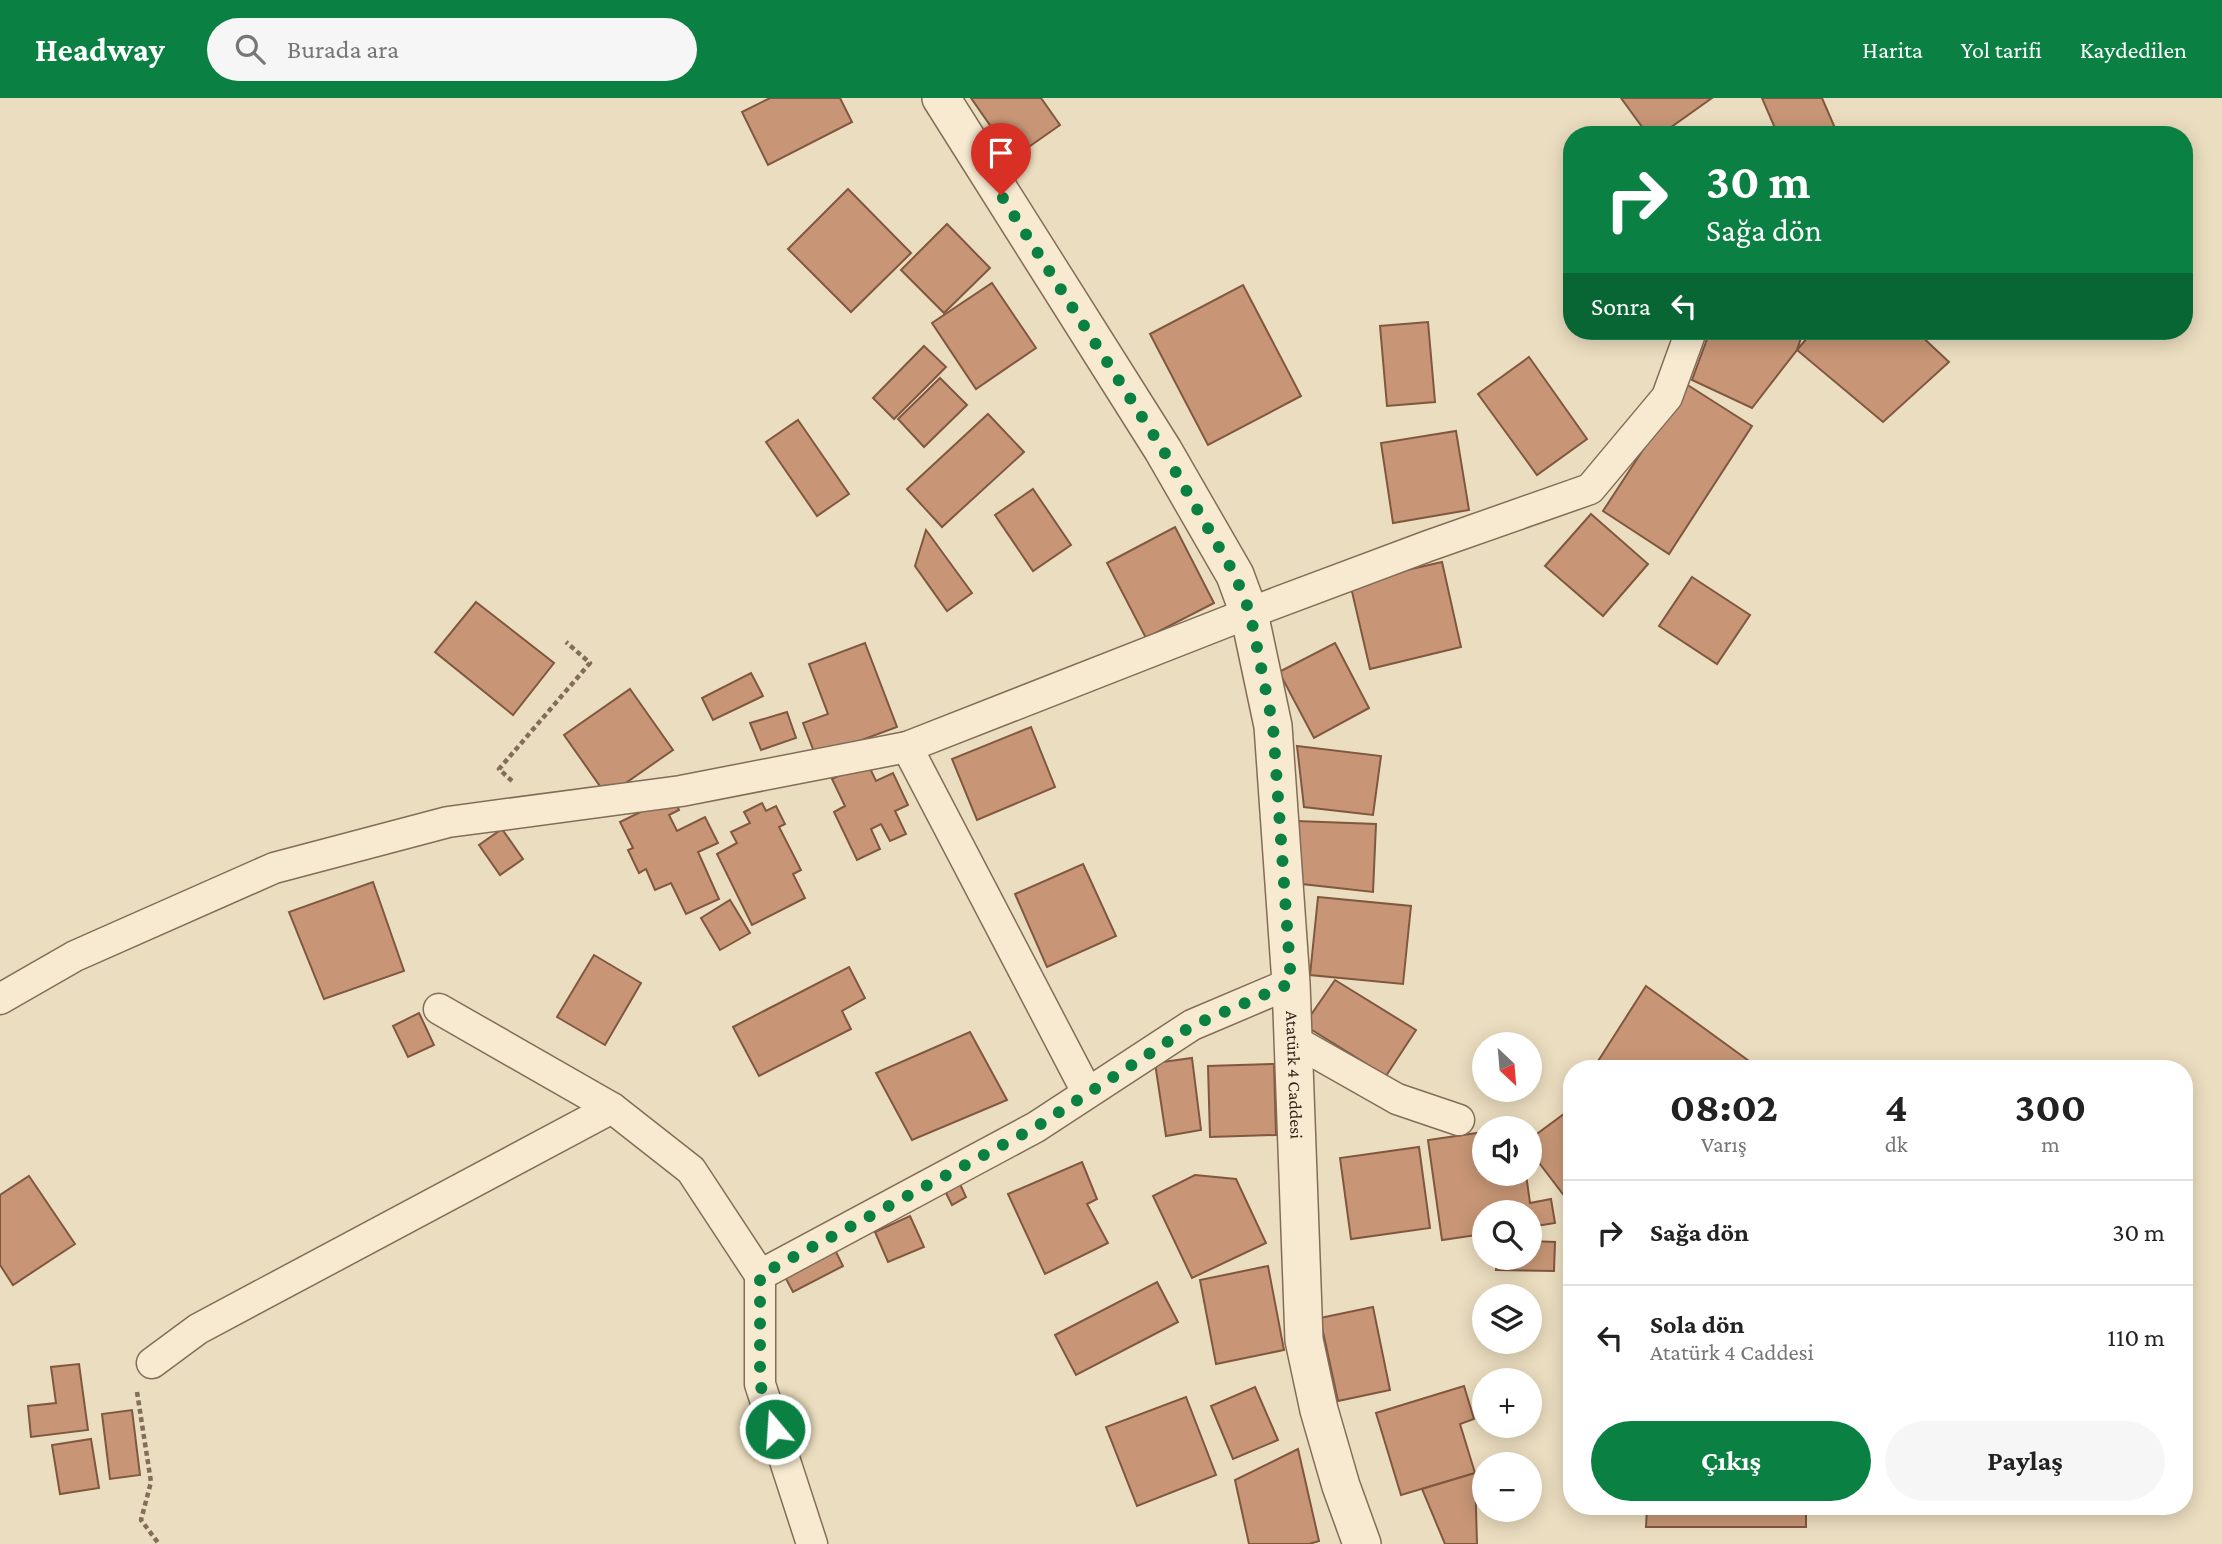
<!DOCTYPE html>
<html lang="tr">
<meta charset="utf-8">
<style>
:root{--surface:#fff;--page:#f6f6f6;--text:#222;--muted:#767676;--line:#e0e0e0;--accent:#0b8043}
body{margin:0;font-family:"Crimson Pro",serif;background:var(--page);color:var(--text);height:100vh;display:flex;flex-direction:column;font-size:26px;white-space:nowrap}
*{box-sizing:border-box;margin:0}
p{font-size:23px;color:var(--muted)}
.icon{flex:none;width:38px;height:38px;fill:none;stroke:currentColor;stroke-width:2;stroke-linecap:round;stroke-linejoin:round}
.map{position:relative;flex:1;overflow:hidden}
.side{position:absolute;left:1563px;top:962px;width:630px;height:455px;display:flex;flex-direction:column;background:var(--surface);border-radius:28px;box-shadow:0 4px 18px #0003}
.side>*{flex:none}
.hud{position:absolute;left:1563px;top:28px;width:630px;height:214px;border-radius:28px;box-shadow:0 4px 18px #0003;background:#0b8043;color:#fff;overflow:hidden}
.needle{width:46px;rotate:154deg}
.buttons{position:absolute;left:1472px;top:934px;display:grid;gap:14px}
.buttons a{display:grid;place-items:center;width:70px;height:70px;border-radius:50%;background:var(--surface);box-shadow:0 4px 18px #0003;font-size:35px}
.pin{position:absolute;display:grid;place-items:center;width:60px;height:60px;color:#fff;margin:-72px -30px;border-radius:50% 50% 50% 0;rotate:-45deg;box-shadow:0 0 7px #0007}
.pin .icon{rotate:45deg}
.me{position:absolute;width:77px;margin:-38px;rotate:342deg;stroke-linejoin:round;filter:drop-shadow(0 0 5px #0008)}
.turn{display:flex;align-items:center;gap:24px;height:147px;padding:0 28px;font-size:32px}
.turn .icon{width:91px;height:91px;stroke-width:2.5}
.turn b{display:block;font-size:49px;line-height:60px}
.then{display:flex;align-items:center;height:66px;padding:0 28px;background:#0003;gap:14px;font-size:26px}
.eta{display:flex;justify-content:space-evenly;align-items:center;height:119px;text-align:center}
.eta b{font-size:42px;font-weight:700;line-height:49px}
.button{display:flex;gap:14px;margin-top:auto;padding:14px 28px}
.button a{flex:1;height:80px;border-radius:42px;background:var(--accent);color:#fff;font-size:28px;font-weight:700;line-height:80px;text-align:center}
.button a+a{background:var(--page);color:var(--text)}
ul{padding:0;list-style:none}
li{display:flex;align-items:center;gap:21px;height:105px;padding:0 28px;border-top:2px solid var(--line)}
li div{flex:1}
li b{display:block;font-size:26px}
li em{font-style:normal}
header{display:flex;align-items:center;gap:42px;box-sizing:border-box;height:98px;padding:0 35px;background:var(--accent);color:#fff}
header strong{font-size:33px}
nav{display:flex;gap:38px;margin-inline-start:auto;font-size:24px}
.search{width:490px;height:63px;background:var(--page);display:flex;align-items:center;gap:18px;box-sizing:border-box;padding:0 24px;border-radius:38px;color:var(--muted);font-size:26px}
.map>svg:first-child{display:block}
.building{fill:#c89676;stroke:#80573f;stroke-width:2}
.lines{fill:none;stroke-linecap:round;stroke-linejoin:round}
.minor-casing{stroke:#836d58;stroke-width:33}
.tertiary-casing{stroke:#836d58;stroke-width:40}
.path{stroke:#836d58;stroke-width:4.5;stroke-dasharray:5 3.5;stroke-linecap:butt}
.minor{stroke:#f7ead1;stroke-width:30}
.tertiary{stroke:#f7ead1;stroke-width:37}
.route{stroke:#0b8043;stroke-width:12;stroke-dasharray:0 21.6}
.labels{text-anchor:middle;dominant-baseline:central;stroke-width:6;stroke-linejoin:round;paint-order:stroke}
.street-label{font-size:18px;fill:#33261c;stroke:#f3e7ce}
</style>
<header>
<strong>Headway</strong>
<div class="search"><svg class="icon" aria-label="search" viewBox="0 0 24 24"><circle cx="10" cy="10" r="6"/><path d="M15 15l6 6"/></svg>Burada ara</div>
<nav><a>Harita</a><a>Yol tarifi</a><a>Kaydedilen</a></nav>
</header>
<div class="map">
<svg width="2222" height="1446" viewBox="0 0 2222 1446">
<rect width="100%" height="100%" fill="#ebddbf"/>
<g class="building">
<path d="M770 0H840L852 24 768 67 742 14Z"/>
<path d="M971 0H1041L1060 27 1013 60Z"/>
<path d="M1621 0H1712L1660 37H1648Z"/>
<path d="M1762 0H1822L1838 37H1778Z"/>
<path d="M848 91 911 155 851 214 788 151Z"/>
<path d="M947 126 990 170 944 215 901 172Z"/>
<path d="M992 185 1036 250 976 291 932 225Z"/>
<path d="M1243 187 1301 298 1208 347 1150 236Z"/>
<path d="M1428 224 1435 304 1387 308 1380 228Z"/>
<path d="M1710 233H1800L1803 234 1797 252 1752 310 1692 282Z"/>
<path d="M1813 233H1916L1949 264 1883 324 1797 252Z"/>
<path d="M924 248 946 269 894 321 873 300Z"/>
<path d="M1529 259 1587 341 1537 377 1478 296Z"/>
<path d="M940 280 967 307 924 349 898 321Z"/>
<path d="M1686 286 1752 328 1669 456 1603 413Z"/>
<path d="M988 316 1024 354 942 429 907 391Z"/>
<path d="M798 322 849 396 817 418 766 344Z"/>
<path d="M1456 333 1469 412 1393 425 1381 345Z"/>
<path d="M1033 391 1071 447 1033 473 995 417Z"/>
<path d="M1591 416 1648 466 1603 518 1545 468Z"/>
<path d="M1175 429 1214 505 1146 540 1107 465Z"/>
<path d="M926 432 972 495 947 513 915 468Z"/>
<path d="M1442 464 1461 549 1370 571 1350 485Z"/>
<path d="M1692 479 1750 517 1717 566 1659 528Z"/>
<path d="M476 504 554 565 513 617 435 554Z"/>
<path d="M865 545 897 629 816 659 803 625 828 616 809 566Z"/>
<path d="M1335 545 1369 610 1314 640 1279 574Z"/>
<path d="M751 575 763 598 713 622 702 600Z"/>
<path d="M630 591 673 652 607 698 564 637Z"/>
<path d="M787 614 796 640 761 652 750 625Z"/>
<path d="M1031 629 1055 689 977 722 952 661Z"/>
<path d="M1297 648 1381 658 1373 717 1304 709Z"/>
<path d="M867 664 876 683 893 675 908 707 895 713 906 736 890 743 881 726 871 731 880 751 857 762 834 714 845 708 832 681Z"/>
<path d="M673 698 679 712 669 717 677 733 705 719 718 745 698 754 719 801 686 816 671 785 655 792 646 771 639 775 628 752 633 750 620 724Z"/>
<path d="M762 705 766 713 776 708 785 726 779 729 801 772 793 776 805 800 752 827 717 756 737 745 731 734 750 725 744 714Z"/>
<path d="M1296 723 1376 726 1373 794 1293 785Z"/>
<path d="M502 731 523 761 500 777 479 747Z"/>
<path d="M1083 766 1116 838 1047 869 1015 796Z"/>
<path d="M373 784 404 873 324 901 289 814Z"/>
<path d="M1318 799 1411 808 1403 886 1310 877Z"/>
<path d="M730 802 750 835 720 852 701 820Z"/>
<path d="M594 857 641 885 605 947 557 919Z"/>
<path d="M849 869 865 900 842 913 851 931 759 978 733 929Z"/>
<path d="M1335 882 1416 932 1386 978 1304 927Z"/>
<path d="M1646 888 1760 971H1593Z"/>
<path d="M419 915 434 947 408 959 393 928Z"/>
<path d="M970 934 1007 1002 912 1042 876 975Z"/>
<path d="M1192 960 1201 1032 1166 1038 1155 965Z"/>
<path d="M1274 966 1276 1037 1210 1039 1208 968Z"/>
<path d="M1572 1010V1108L1530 1053V1041Z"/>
<path d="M1484 1034V1076H1526L1530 1105 1551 1101 1555 1125 1530 1129V1115H1484V1136L1442 1142 1428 1042Z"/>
<path d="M1419 1049 1430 1130 1351 1141 1340 1060Z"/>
<path d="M1082 1064 1097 1101 1087 1106 1108 1145 1045 1176 1008 1096Z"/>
<path d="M1195 1077 1236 1081 1266 1145 1192 1180 1153 1098Z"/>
<path d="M29 1078 75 1146 13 1187 0 1167V1097Z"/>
<path d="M959 1084 966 1099 952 1107 944 1091Z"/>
<path d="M910 1118 924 1149 888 1164 875 1134Z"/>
<path d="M1530 1143 1555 1144 1554 1173 1496 1172 1497 1160H1530Z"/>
<path d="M834 1150 843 1168 793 1194 784 1177Z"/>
<path d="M1268 1168 1284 1252 1216 1266 1200 1182Z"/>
<path d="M1157 1184 1178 1224 1076 1277 1055 1237Z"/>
<path d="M1373 1209 1390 1292 1338 1303 1320 1220Z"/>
<path d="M79 1266 88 1332 31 1339 28 1308 56 1305 51 1269Z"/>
<path d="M1464 1288 1474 1321 1460 1326 1475 1375 1401 1397 1376 1315Z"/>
<path d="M1255 1289 1278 1342 1233 1361 1211 1308Z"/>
<path d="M1186 1299 1216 1377 1137 1408 1106 1329Z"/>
<path d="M132 1312 140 1377 110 1381 102 1316Z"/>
<path d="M91 1341 99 1390 60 1396 52 1347Z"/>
<path d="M1298 1351 1319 1443 1309 1446H1249L1235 1382Z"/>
<path d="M1475 1375 1477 1446H1445L1422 1391Z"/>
<path d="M1647 1409H1806V1429H1646Z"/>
</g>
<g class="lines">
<defs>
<g id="minor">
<path d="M907 649 1086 992 1090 993"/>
<path d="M0 901 75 858 274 770 448 724 681 693 907 649 1249 515 1428 448 1590 391 1667 299 1691 233"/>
<path d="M439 911 612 1010 691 1072 760 1177 1036 1029 1192 927 1291 885"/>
<path d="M1293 942 1397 1001 1459 1022"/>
<path d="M760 1177V1286L812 1446"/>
<path d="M152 1265 198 1231 612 1010"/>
</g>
<g id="tertiary">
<path id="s1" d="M941 0 1163 352 1235 477 1249 515 1273 628 1291 885 1304 1242 1319 1312 1341 1388 1362 1446"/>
</g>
</defs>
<use href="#minor" class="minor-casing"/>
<use href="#tertiary" class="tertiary-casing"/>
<g class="path">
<path d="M512 683 499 671 590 565 566 544"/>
<path d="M137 1294 151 1384 141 1422 159 1446"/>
</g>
<use href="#minor" class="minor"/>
<use href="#tertiary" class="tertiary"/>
</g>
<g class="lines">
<path class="route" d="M775 1331 760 1286V1177L1036 1029 1192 928 1291 885 1273 628 1250 515 1235 477 1163 352 1001 97"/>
</g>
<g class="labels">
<g class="street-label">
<text stroke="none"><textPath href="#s1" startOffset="1066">Atatürk 4 Caddesi</textPath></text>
</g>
</g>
</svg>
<div class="buttons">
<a><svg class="needle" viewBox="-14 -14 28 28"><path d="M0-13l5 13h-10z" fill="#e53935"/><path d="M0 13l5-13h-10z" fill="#767676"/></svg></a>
<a><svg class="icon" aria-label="sound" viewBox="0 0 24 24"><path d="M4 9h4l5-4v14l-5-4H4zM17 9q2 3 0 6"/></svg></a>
<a><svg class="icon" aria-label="search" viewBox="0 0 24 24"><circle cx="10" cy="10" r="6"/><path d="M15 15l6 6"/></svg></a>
<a><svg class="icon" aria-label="layers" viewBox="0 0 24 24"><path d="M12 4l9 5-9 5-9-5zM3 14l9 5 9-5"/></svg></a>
<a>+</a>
<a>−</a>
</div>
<div class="pin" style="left:1001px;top:97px;background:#d93025"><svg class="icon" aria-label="arrive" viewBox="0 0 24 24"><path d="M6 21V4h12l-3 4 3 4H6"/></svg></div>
<svg class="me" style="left:775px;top:1331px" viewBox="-20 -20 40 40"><circle r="17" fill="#0b8043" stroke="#fff" stroke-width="3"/><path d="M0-11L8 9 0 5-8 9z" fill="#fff"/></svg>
<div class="hud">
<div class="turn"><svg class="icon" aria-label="right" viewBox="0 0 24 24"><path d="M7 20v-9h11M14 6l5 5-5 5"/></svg><div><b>30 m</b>Sağa dön</div></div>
<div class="then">Sonra<svg class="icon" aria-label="left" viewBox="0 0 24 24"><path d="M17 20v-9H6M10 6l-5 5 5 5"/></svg></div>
</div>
<section class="side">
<div class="eta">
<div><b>08:02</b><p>Varış</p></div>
<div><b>4</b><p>dk</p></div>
<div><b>300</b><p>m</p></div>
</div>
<ul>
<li><svg class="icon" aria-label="right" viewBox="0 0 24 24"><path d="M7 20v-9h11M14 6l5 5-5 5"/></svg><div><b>Sağa dön</b></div><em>30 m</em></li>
<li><svg class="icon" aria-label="left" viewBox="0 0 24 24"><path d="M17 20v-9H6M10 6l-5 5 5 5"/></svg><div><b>Sola dön</b><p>Atatürk 4 Caddesi</p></div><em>110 m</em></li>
</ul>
<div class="button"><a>Çıkış</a><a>Paylaş</a></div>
</section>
</div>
